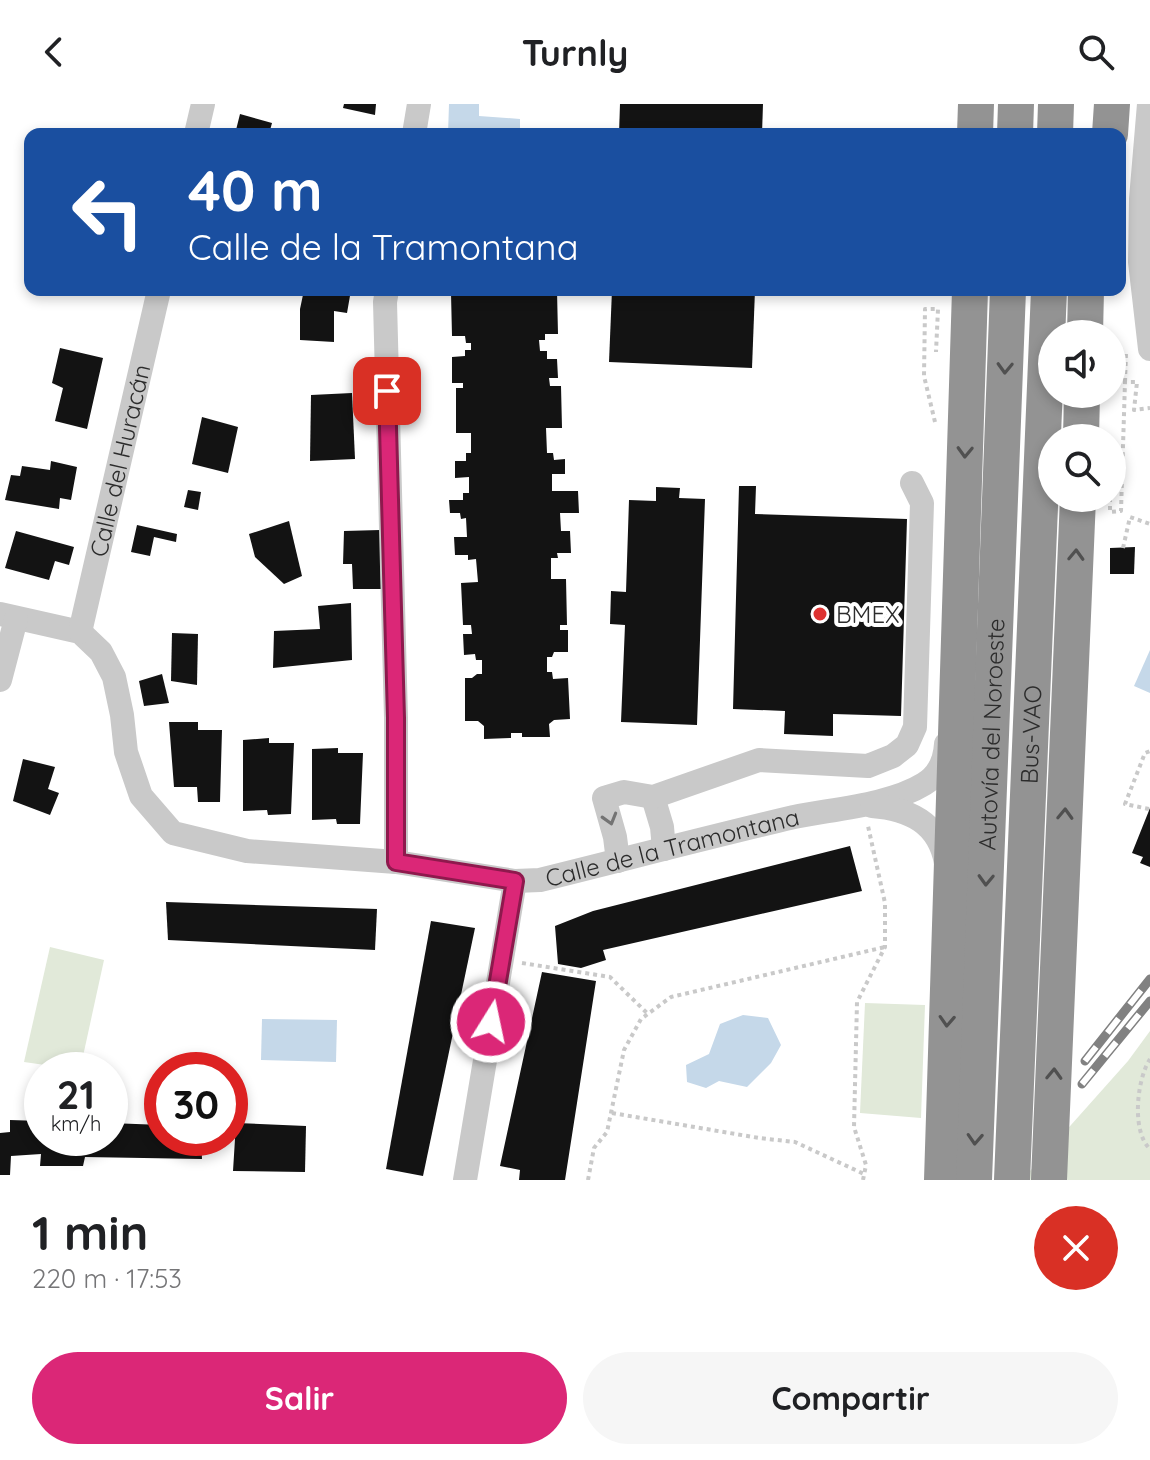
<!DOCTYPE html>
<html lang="es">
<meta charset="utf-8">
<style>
:root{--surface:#fff;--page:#f6f6f6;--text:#202124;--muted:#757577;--accent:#db2777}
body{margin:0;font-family:Quicksand,sans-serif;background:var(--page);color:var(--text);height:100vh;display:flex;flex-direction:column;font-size:30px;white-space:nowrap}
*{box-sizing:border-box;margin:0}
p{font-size:26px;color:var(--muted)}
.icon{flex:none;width:44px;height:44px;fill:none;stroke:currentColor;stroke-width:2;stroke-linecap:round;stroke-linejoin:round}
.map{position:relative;height:1076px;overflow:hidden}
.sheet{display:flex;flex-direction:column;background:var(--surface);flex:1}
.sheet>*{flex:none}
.hud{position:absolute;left:24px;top:24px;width:1102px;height:168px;border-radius:16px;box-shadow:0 4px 12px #0003;background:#1a4fa0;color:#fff;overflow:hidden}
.controls{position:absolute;left:1038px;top:216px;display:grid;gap:16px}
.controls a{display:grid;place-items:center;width:88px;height:88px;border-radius:50%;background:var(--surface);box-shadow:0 4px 12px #0003;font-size:40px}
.speed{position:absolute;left:24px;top:948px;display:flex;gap:16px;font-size:40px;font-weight:700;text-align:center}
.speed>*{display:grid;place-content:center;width:104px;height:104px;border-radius:50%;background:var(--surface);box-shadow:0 4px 12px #0003;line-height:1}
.speed small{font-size:20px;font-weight:400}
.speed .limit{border:12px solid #d22;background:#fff;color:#111}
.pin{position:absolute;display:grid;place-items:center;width:68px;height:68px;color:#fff;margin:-34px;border-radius:16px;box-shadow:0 4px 12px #0006}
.me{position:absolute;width:88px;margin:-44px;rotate:10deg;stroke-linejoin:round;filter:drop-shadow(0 0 6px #0008)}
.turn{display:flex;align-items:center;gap:28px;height:168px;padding:0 32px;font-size:36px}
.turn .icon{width:104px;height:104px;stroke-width:2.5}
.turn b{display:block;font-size:56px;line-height:68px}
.round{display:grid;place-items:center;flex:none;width:84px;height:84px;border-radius:42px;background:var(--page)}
.summary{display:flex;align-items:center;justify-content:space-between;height:136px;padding:0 32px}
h1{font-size:48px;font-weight:700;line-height:60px}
.cta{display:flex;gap:16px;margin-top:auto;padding:16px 32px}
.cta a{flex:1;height:92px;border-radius:48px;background:var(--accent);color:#fff;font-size:32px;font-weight:700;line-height:92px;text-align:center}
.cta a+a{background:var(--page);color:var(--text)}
header{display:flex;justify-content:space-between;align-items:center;height:104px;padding:0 32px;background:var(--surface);font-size:36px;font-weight:700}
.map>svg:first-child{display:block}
.green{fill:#e1e9d9}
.water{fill:#c5d8e9}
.building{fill:#131313}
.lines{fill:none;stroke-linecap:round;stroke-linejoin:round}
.path{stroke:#c9c9c9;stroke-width:4;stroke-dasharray:4 4;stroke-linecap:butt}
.minor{stroke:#c9c9c9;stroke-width:24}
.highway{stroke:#939393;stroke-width:36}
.rail-casing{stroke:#818181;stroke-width:9}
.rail{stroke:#fff;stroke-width:6;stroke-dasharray:18;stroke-linecap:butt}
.oneway{stroke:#505050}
.oneway2{stroke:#737373}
.route-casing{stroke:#8e194d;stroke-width:20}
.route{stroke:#db2777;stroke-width:14}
.poi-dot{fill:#de3332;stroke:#fff;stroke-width:3}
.labels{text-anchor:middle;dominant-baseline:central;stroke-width:8;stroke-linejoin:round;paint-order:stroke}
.street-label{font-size:24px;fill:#2c2c2c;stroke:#fff}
.poi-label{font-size:24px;fill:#2c2c2c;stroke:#fff;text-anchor:start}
</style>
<header><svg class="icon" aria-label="back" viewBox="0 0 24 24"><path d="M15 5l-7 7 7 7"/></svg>Turnly<svg class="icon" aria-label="search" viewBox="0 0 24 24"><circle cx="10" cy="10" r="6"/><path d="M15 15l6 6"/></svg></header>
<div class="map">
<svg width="1150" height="1076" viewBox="0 0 1150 1076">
<rect width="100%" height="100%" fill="#fff"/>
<g class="green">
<path d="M50 843 104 856 80 966 24 958Z"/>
<path d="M865 899 925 901 921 1014 860 1009Z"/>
<path d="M1150 927V1076H1022L1128 957Z"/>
</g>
<g class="water">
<path d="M449 0H479V12L520 15V30H448Z"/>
<path d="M1150 546V589L1134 582Z"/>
<path d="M743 911 768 914 781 941 771 959 747 983 719 977 706 984 687 978 686 961 709 950 720 920Z"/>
<path d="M262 915 337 916 336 958 261 956Z"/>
</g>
<g class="building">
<path d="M344 0H376L375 11 343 4Z"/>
<path d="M620 0H763L762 30H619Z"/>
<path d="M240 10 272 19 269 30H235Z"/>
<path d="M304 186H351L347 209 334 207V238L300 236V205Z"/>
<path d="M475 186 557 187 558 230H545V236H539L540 247H547V255H557L558 274H549L550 282H561L562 324H546L547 349H553L554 356 565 355V370H552V387H578L579 409H560L561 427H570L571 449H557L558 454H551V475H566L567 521H560V526H568V548H554L552 553H547V568H552L553 575 568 574 570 615 554 616 549 620 550 633H522V629H511V634L484 635V622L478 617H465V574H472L477 570H482V556H476L475 550 464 551 463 530H472L471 521H463L461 479 478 478 476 455 468 456V451H455L454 433H467L466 414 461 415 460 409H450L449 396H463V389H469V373L455 374V357H466V349H471V329H456V284H463V279H452V253L465 252V246H471V239H466L465 232H452L451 189H475Z"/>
<path d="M612 186H755L752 264 609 258Z"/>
<path d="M60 244 103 254 87 325 55 317 63 284 52 279Z"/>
<path d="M352 289 355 355 310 357 311 291Z"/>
<path d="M202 313 238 323 228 369 192 360Z"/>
<path d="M51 357 77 363 71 396 60 394 59 405 5 396 11 371 20 372 22 362 50 366Z"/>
<path d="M739 382H756L755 410 907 415 901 612 833 610V632L784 630 785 607 733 605Z"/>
<path d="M656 383 680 384 679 394 705 395 697 621 621 618 625 521 610 520 611 487 626 488 629 396 656 397Z"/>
<path d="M188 386 201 388 198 406 184 403Z"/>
<path d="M289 417 302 472 284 480 255 453 249 430Z"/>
<path d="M137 421 177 430 176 438 154 433 150 452 131 448Z"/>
<path d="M380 426 381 485H353L352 460H343L344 427Z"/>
<path d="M16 427 74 443 69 461 55 457 49 476 5 464Z"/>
<path d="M1135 443 1134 470H1110V444Z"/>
<path d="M351 499 352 556 273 564 274 527 320 525 318 502Z"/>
<path d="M172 529 198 530 197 581 171 577Z"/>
<path d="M162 570 169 599 144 602 139 577Z"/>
<path d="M169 618H198V626H222L220 698H198L197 683H174Z"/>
<path d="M269 634V639H294L291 710 268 711 267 706 243 707V636Z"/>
<path d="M338 644V649H363L360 720H337L336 715 312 716V645Z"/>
<path d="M23 655 55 663 48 685 59 689 50 711 13 697Z"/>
<path d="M1150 704V763L1140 759 1143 753 1132 749Z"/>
<path d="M850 742 862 787 603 846 606 856 581 864 558 860 555 822 593 807Z"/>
<path d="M166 798 377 805 375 846 168 836Z"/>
<path d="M431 817 475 824 423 1072 386 1065Z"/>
<path d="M542 868 596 877 565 1076H519L520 1066 500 1062Z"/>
<path d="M10 1016 42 1017V1034H110V1019L162 1021V1034H201L202 1055 85 1053 83 1062H40L41 1050 11 1052 10 1071H0V1029L10 1028Z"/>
<path d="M236 1019 306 1022 305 1068 233 1067Z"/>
</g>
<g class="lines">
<g class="path">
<path d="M1125 278 1126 249"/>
<path d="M935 318 924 272 925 205H938L936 248"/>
<path d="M1112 340V362"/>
<path d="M1110 394V408L1121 407 1125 278H1137L1134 306 1150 304"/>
<path d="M1123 444 1130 413 1150 420"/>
<path d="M1149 705 1125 700 1145 649 1150 647"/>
<path d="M522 859 610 873 648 910"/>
<path d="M1150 955C1137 975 1131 1027 1150 1045"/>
<path d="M612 1009 759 1034 795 1038 864 1070"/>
<path d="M588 1076 594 1044 607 1028 624 946 641 915 671 893 885 843"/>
<path d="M863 1076 866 1061 854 1023 857 898 885 843V799L868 722"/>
</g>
<g class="minor">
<path d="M1149 0 1141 95 1140 158 1150 245"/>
<path d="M196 30 203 0"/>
<path d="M414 30 419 0"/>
<path d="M387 186 385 198 396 614V758"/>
<path id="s1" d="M0 510 80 528 101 548 114 573 122 611 126 648 141 692 173 729 247 747 396 758 515 777 540 776C625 755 709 733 794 713 833 705 890 701 924 680 939 671 945 657 946 640"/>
<path id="s2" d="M80 528 159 186"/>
<path d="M0 576 16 515"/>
<path d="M653 693 662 723 664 745"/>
<path d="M872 702C910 705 939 719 946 759"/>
<path d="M618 757 615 733 604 694 624 688 653 693 759 656 868 662 893 652 907 641 915 623 922 399 912 379"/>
<path d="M465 1076 515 777"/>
</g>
<g class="highway">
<path d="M975 30 976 0"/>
<path d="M1015 30 1016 0"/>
<path d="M1055 30 1056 0"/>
<path d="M1110 30 1112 0"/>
<path d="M1085 230 1086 186"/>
<path d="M1081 334 1082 290"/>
<path d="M942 1076 970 186"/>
<path id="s3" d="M974 1076 1008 186"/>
<path id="s4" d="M1012 1076 1049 186"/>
<path d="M1049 1076 1078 394"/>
</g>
<defs>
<g id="rail">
<path d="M1085 957 1150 875"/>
<path d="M1082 980 1150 897"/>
</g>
</defs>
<use href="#rail" class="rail-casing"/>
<use href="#rail" class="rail"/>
</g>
<defs><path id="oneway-chevron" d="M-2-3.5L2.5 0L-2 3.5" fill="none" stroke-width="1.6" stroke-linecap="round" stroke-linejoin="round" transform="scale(2)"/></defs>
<g class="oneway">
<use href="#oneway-chevron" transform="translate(1005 264) rotate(92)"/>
<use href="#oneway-chevron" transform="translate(965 348) rotate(92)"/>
<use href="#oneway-chevron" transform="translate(1076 451) rotate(-88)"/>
<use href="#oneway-chevron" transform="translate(1065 710) rotate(-88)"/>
<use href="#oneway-chevron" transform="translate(986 776) rotate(92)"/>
<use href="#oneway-chevron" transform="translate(947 917) rotate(93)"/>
<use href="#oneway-chevron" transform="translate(1054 970) rotate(-88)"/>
<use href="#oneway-chevron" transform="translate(975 1035) rotate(93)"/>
</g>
<use class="oneway2" href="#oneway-chevron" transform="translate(610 715) rotate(74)"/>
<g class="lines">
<defs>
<path id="route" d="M387 287 396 614V758L515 777 491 918"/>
</defs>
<use href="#route" class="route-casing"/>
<use href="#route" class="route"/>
</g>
<circle class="poi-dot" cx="820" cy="510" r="8"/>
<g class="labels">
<g class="street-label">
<text stroke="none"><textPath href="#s2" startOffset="176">Calle del Huracán</textPath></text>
<text stroke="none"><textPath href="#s3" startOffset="446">Autovía del Noroeste</textPath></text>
<text stroke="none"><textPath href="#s4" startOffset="446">Bus-VAO</textPath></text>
<text stroke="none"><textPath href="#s1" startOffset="818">Calle de la Tramontana</textPath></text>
</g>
<g class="poi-label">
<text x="836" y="510">BMEX</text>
</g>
</g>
</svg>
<div class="controls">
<a><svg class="icon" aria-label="sound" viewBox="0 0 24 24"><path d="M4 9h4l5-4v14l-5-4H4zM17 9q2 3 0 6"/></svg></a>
<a><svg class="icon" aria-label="search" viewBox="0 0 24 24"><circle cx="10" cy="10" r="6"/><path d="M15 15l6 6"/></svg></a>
</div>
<div class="speed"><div>21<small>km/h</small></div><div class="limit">30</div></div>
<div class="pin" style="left:387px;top:287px;background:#d93025"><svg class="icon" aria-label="arrive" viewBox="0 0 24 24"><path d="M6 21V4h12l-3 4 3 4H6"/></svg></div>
<svg class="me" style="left:491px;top:918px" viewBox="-20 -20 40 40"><circle r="17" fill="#db2777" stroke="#fff" stroke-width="3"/><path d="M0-11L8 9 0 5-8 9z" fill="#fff"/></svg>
<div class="hud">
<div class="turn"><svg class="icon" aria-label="left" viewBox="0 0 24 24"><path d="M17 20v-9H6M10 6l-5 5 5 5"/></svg><div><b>40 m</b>Calle de la Tramontana</div></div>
</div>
</div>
<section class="sheet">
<div class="summary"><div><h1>1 min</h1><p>220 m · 17:53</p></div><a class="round" style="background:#d93025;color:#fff"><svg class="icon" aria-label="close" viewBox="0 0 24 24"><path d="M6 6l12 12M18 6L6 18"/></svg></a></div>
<div class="cta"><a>Salir</a><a>Compartir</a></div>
</section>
